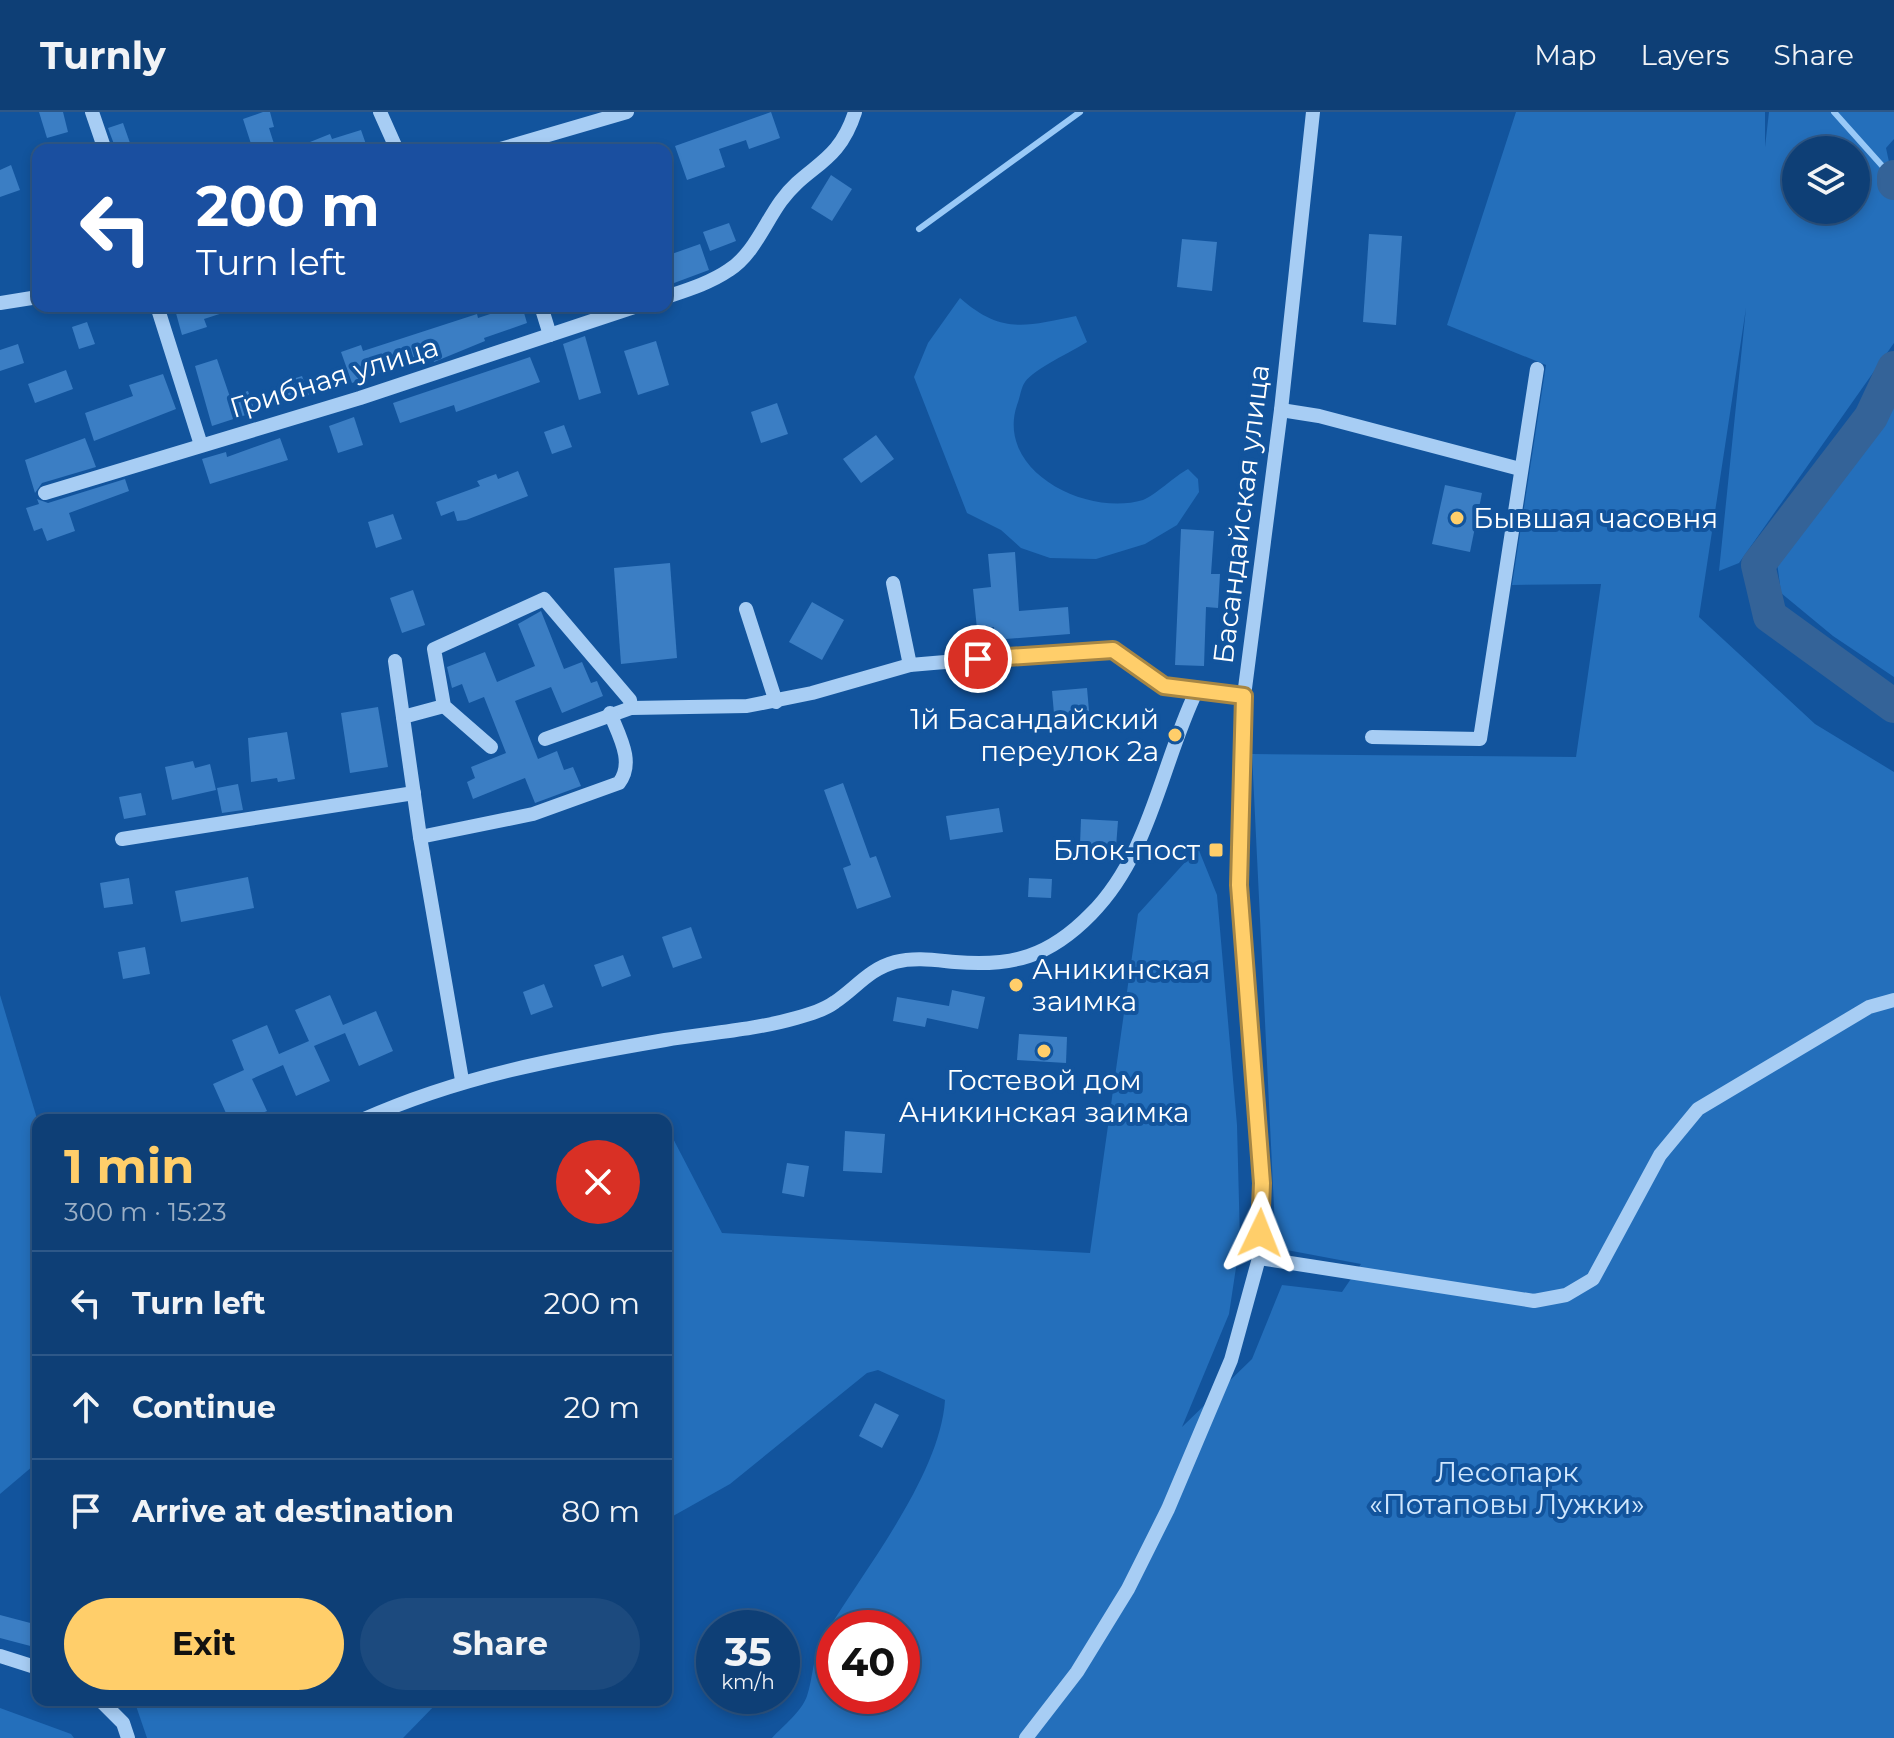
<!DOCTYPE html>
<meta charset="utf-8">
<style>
:root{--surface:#0e3f76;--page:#1c4a7e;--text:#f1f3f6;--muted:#9bafc5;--line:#2e5888;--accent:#ffce6a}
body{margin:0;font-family:Montserrat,sans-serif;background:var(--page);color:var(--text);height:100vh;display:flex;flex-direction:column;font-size:30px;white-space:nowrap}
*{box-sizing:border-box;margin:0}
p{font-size:26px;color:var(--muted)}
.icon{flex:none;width:44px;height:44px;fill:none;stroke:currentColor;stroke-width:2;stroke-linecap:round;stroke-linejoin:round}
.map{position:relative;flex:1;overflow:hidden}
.side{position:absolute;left:32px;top:1002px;width:640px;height:592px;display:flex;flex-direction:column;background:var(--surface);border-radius:16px;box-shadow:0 4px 12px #0003,0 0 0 2px var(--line)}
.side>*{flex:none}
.banner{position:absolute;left:32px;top:32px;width:640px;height:168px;border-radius:16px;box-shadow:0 4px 12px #0003,0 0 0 2px var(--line);background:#1a4fa0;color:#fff;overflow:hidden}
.tools{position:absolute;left:1782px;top:24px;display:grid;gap:16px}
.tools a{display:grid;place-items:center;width:88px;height:88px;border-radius:50%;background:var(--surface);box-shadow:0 4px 12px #0003,0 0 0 2px var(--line);font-size:40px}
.speed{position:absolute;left:696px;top:1498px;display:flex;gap:16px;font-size:40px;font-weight:700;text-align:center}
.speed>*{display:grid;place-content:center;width:104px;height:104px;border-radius:50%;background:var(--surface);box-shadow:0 4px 12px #0003,0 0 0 2px var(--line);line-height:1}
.speed small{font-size:20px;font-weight:400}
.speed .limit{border:12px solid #d22;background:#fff;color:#111}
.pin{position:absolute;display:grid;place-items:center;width:68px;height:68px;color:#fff;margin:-34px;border:4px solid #fff;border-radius:50%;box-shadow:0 2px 8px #0007}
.me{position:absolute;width:88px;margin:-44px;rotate:2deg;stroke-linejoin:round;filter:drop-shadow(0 0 6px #0008)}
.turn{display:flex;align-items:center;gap:28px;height:168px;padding:0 32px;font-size:36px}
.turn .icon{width:104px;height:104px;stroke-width:2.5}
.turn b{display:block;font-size:56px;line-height:68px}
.round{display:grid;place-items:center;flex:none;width:84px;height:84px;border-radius:42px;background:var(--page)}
.head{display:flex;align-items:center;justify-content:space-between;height:136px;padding:0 32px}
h1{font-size:48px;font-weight:700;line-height:60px;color:var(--accent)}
.cta{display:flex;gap:16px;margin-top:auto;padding:16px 32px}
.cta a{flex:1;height:92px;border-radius:48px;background:var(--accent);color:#111;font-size:32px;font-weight:700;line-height:92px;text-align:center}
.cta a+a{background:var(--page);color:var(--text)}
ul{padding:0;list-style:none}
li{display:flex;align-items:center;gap:24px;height:104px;padding:0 32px;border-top:2px solid var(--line)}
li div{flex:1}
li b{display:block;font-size:30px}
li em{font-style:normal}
header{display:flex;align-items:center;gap:48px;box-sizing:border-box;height:112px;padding:0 40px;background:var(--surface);border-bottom:2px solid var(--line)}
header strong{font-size:38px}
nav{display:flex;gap:44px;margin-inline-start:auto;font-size:28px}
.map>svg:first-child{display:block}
.green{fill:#246fbb;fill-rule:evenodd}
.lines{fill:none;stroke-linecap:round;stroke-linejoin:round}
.stream{stroke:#99c9f7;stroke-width:6}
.river{stroke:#346398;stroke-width:34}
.building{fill:#3b7ec4}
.minor{stroke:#a7cdf4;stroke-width:14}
.route-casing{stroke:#a68645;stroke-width:20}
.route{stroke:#ffce6a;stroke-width:14}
.poi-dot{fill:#ffce6a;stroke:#12549d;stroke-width:3}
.labels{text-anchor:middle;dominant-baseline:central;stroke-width:8;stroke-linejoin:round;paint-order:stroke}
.street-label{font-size:28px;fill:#fff;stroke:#12549d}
.poi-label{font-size:28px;fill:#fff;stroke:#12549d;text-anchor:start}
.park-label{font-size:28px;fill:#d0e7fe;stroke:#12549d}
</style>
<header>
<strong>Turnly</strong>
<nav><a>Map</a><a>Layers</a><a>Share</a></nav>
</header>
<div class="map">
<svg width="1894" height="1626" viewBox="0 0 1894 1626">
<rect width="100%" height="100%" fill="#12549d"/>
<g class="green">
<path d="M1516 0H1765V35L1769 0H1894V27L1886 36 1894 73V231L1739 451 1719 459 1746 196 1699 505 1815 612 1894 660V1626H772C783 1614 802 1599 807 1584 813 1566 813 1542 823 1526 862 1460 940 1365 945 1288L878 1258 867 1261 730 1372 666 1408V1013L722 1121 1090 1141 1138 802 1198 736 1217 783 1237 1013 1240 1129 1229 1202 1182 1315 1252 1247 1282 1173 1342 1180 1361 1152 1276 1136 1252 642 1576 645 1601 472 1512 473 1546 253 1447 213ZM1796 38H1856V98H1796ZM834 1516H902V1584H834Z"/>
<path d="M960 186C1002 223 1026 214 1076 204L1087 230C1073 239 1034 257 1025 270 1021 275 1020 286 1017 293 995 359 1087 405 1143 388 1154 384 1175 364 1188 357L1198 367 1199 380 1177 413 1145 432 1096 447 1050 446 1021 436 1001 418 967 401 914 265 928 231Z"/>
<path d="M1894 285V565L1833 524 1781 481 1776 442 1878 322Z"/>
<path d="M0 883 38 1010V1338L33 1354 0 1382Z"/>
<path d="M661 1002 664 1008H560Z"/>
<path d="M134 1588H440L403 1626H147Z"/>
<path d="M0 1596 71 1622 74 1626H0Z"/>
</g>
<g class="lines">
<g class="stream">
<path d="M1834 0 1893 66"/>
<path d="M919 117 1080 0"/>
</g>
<g class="river">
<path d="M1894 65V71"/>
<path d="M1894 256 1871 305 1758 453 1770 504 1894 594"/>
</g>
</g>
<g class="building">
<path d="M39 0H63L68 20 47 26Z"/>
<path d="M263 0H270L274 15 269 16 276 38H253L243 7Z"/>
<path d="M771 0 780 26 749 37 746 28 719 37 725 55 687 68 675 34Z"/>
<path d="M123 11 130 31 115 35 108 16Z"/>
<path d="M361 18 368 38H290L330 22 332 27Z"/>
<path d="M11 53 20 78 0 85V58Z"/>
<path d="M831 63 852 77 832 109 811 96Z"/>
<path d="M729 111 736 129 710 139 703 120Z"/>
<path d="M1369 122 1402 124 1396 213 1363 210Z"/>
<path d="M1182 127 1217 130 1212 179 1177 175Z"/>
<path d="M700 132 709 158 666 174V144Z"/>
<path d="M174 194H234L235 197 204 207 207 215 182 223Z"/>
<path d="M515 194H522L527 211 484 226 485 229 434 250 431 241 352 271 341 240 361 233 363 239 477 202 478 206Z"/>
<path d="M87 210 95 232 79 237 72 215Z"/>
<path d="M585 224 601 281 579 288 563 232Z"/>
<path d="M656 229 669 273 638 283 624 239Z"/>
<path d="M18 232 24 251 0 259V238Z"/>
<path d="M530 245 540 270 456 300 454 293 400 311 393 291Z"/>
<path d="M217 247 230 285 248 279 255 300 212 314 195 254Z"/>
<path d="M66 258 73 277 35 291 28 272Z"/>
<path d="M163 262 176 297 94 329 85 301 133 284 129 273Z"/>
<path d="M302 264 309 283 286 290 280 271Z"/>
<path d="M777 291 788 322 761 331 751 300Z"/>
<path d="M354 305 363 333 338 341 329 314Z"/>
<path d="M564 313 572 335 552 342 544 320Z"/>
<path d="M876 323 894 347 861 371 843 347Z"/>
<path d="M85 326 96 355 42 371 35 381 25 348Z"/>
<path d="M280 326 288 348 210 372 202 347 226 340 227 345Z"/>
<path d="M518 359 528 384 466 408 457 409 454 399 441 404 436 390 480 374 477 369 496 362 498 367Z"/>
<path d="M125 367 129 379 69 401 75 419 47 429 42 416 34 419 26 396 39 392 37 387 48 391Z"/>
<path d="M1445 373 1482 381 1470 440 1432 432Z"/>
<path d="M393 402 402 427 376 436 368 410Z"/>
<path d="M1181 417 1214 419 1211 462H1220L1218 496 1206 495 1204 554 1175 553Z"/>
<path d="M1015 440 1019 499 1068 495 1070 522 994 528V515L977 517 973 477 991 475 988 442Z"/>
<path d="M670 451 677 546 621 552 614 456Z"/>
<path d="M413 478 425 513 402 521 390 486Z"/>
<path d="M812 490 844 508 822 548 789 530Z"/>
<path d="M541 499 564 557 582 550 591 571 597 569 603 584 562 601 551 575 515 589 538 647 557 639 564 658 573 655 581 674 535 691 525 666 473 687 467 670 475 666 471 655 506 641 484 585 469 591 462 572 452 576 447 555 485 540 497 570 535 554 518 512Z"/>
<path d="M1087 576 1090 610 1055 613 1052 579Z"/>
<path d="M378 595 388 655 350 661 341 601Z"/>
<path d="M287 620 295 667 278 670 277 666 251 670 248 626Z"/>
<path d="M193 649 195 656 210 652 216 678 172 688 165 655Z"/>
<path d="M843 671 870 746 876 744 891 785 857 797 843 756 851 753 824 678Z"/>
<path d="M238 672 243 698 222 701 217 676Z"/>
<path d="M141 681 146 703 124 707 119 685Z"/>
<path d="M999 696 1003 720 950 728 946 704Z"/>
<path d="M1081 707 1118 709 1116 735 1080 733Z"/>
<path d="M248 765 254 796 181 810 175 779Z"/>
<path d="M129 766 133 792 104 796 100 771Z"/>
<path d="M1029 766 1052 767 1051 786 1028 785Z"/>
<path d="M691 815 702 846 673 856 662 825Z"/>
<path d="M145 835 150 862 123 867 118 840Z"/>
<path d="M623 843 631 864 602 875 594 853Z"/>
<path d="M544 872 553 895 531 903 523 880Z"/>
<path d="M952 878 985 885 978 917 927 906 925 915 893 909 897 885 949 894Z"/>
<path d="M330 883 343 913 376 899 393 939 359 954 345 921 314 934 330 969 296 984 283 953 252 967 267 999 247 1008H229L213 972 244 958 232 928 267 913 279 942 309 929 295 898Z"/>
<path d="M1019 922 1067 925 1066 951 1017 948Z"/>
<path d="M845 1019 885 1022 882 1061 843 1059Z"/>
<path d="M787 1051 809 1054 804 1085 782 1081Z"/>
<path d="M875 1291 899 1303 882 1336 859 1324Z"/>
<path d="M0 1503 38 1513V1536L0 1526Z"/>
<path d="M782 1532 799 1545 782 1568Z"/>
</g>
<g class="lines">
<g class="minor">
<path d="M92 0 105 38"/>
<path d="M380 0 397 38"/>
<path d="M497 38 627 0"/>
<path d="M666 185C687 178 710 171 729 158 753 143 765 111 781 89 808 52 838 53 855 0"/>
<path d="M0 191 38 185"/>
<path d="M157 194 201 333"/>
<path d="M541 194 550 223"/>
<path d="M1281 298 1319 304 1520 357"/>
<path d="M45 381 360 286 637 194"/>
<path d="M893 471 910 553"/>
<path d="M746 497 776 590"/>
<path d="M395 549 420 725 462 968"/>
<path d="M403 605 444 594"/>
<path d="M1372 625 1480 627 1537 257"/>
<path d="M545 627 631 596 747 594 812 581 910 553 1097 537 1113 538 1164 574 1196 580"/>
<path d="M491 635 444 594 434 537 544 487 630 588 631 596"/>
<path d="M420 725 533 702 619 671C635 650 619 624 610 601"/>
<path d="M122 727 414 681"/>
<path d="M362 1008C460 964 559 946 665 928 708 921 754 918 796 906 810 902 824 898 835 890 856 876 869 857 895 850 915 845 934 848 955 850 1012 855 1049 845 1091 802 1150 743 1161 653 1196 580L1244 584"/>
<path d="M1259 1146 1534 1189 1566 1183 1593 1167 1660 1043 1698 997 1869 895 1894 888"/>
<path d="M0 1544 38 1556"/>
<path d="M100 1588 123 1611 128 1626"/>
<path d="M1026 1626 1077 1560 1128 1477 1168 1397 1231 1248 1259 1146 1262 1071 1239 773 1244 584 1281 298 1313 0"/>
</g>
</g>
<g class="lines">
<defs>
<path id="route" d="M978 547 1113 538 1164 574 1244 584 1239 773 1262 1071 1260 1121"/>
</defs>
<use href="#route" class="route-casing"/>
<use href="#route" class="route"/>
</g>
<g class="poi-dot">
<circle cx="1457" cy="406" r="8"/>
<circle cx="1175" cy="623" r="8"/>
<rect x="1208" y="730" width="16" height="16" rx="4"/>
<circle cx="1016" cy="873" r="8"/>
<circle cx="1044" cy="939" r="8"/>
</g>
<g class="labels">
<g class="street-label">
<text transform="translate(334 265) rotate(-17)">Грибная улица</text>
<text transform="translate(1241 402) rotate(-83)">Басандайская улица</text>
</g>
<g class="poi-label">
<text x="1473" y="406">Бывшая часовня</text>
<text x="1159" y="607" text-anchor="end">1й Басандайский<tspan x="1159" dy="32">переулок 2а</tspan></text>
<text x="1200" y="738" text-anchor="end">Блок-пост</text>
<text x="1032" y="857">Аникинская<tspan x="1032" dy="32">заимка</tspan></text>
<text x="1044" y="968" text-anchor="middle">Гостевой дом<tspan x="1044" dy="32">Аникинская заимка</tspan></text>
</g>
<g class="park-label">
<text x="1507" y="1360">Лесопарк<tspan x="1507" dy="32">«Потаповы Лужки»</tspan></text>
</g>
</g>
</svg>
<div class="tools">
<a><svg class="icon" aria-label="layers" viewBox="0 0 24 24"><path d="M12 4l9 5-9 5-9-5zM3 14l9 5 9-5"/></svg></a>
</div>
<div class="speed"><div>35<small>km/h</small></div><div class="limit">40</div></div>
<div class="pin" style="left:978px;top:547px;background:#d93025"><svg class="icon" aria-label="arrive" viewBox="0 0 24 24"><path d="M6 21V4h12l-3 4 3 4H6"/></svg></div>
<svg class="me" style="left:1260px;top:1121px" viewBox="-20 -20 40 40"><path d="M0-17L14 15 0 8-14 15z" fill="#ffce6a" stroke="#fff" stroke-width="4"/></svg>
<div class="banner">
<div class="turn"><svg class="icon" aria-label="left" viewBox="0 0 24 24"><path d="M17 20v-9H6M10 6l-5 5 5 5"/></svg><div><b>200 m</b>Turn left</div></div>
</div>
<section class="side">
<div class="head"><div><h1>1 min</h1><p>300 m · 15:23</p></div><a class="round" style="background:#d93025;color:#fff"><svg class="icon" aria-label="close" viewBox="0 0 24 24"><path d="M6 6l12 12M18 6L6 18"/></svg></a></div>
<ul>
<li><svg class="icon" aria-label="left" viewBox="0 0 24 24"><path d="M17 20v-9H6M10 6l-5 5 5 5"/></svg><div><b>Turn left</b></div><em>200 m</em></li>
<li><svg class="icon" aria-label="ahead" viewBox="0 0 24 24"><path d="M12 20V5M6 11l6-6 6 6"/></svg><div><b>Continue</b></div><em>20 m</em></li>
<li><svg class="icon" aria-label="arrive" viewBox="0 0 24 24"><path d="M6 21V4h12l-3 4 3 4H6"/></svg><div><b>Arrive at destination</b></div><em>80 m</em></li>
</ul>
<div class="cta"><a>Exit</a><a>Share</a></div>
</section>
</div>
